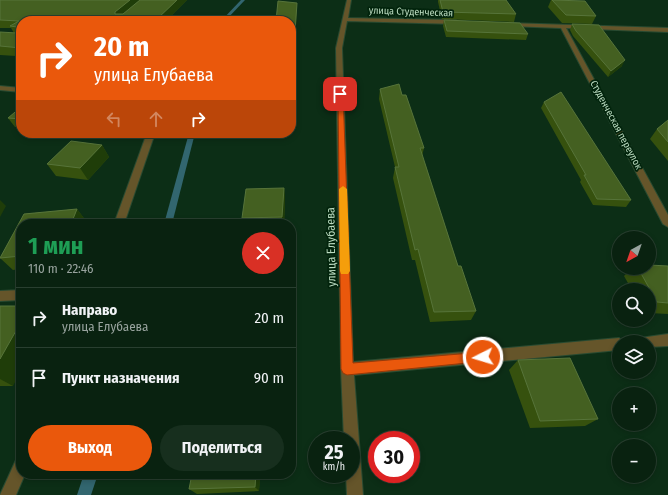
<!DOCTYPE html>
<html lang="ru">
<meta charset="utf-8">
<style>
:root{--surface:#092210;--page:#172f1e;--text:#f1f3f6;--muted:#99a49f;--line:#293f30;--accent:#ea580c}
body{margin:0;font-family:"Fira Sans Condensed",sans-serif;background:var(--page);color:var(--text);height:100vh;display:flex;flex-direction:column;font-size:15px;white-space:nowrap}
*{box-sizing:border-box;margin:0}
p{font-size:13px;color:var(--muted)}
.icon{flex:none;width:22px;height:22px;fill:none;stroke:currentColor;stroke-width:2;stroke-linecap:round;stroke-linejoin:round}
.map{position:relative;flex:1;overflow:hidden}
.sheet{position:absolute;left:16px;top:219px;width:280px;height:260px;display:flex;flex-direction:column;background:var(--surface);border-radius:16px;box-shadow:0 2px 6px #0003,0 0 0 1px var(--line)}
.sheet>*{flex:none}
.banner{position:absolute;left:16px;top:16px;width:280px;height:122px;border-radius:16px;box-shadow:0 2px 6px #0003,0 0 0 1px var(--line);background:#ea580c;color:#fff;overflow:hidden}
.needle{width:26px;rotate:220deg}
.controls{position:absolute;left:612px;top:231px;display:grid;gap:8px}
.controls a{display:grid;place-items:center;width:44px;height:44px;border-radius:50%;background:var(--surface);box-shadow:0 2px 6px #0003,0 0 0 1px var(--line);font-size:20px}
.speed{position:absolute;left:308px;top:431px;display:flex;gap:8px;font-size:20px;font-weight:700;text-align:center}
.speed>*{display:grid;place-content:center;width:52px;height:52px;border-radius:50%;background:var(--surface);box-shadow:0 2px 6px #0003,0 0 0 1px var(--line);line-height:1}
.speed small{font-size:10px;font-weight:400}
.speed .limit{border:6px solid #d22;background:#fff;color:#111}
.pin{position:absolute;display:grid;place-items:center;width:34px;height:34px;color:#fff;margin:-17px;border-radius:8px;box-shadow:0 2px 6px #0006}
.me{position:absolute;width:44px;margin:-22px;rotate:265deg;stroke-linejoin:round;filter:drop-shadow(0 0 3px #0008)}
.turn{display:flex;align-items:center;gap:14px;height:84px;padding:0 12px;font-size:18px}
.turn .icon{width:52px;height:52px;stroke-width:2.5}
.turn b{display:block;font-size:28px;line-height:34px}
.lanes{display:flex;align-items:center;height:38px;padding:0 12px;background:#0003;justify-content:center;gap:20px;direction:ltr}
.lanes .off{opacity:.35}
.round{display:grid;place-items:center;flex:none;width:42px;height:42px;border-radius:21px;background:var(--page)}
.head{display:flex;align-items:center;justify-content:space-between;height:68px;padding:0 12px}
h1{font-size:24px;font-weight:700;line-height:30px;color:#1e9e55}
.primary-button{display:flex;gap:8px;margin-top:auto;padding:8px 12px}
.primary-button a{flex:1;height:46px;border-radius:24px;background:var(--accent);color:#fff;font-size:16px;font-weight:700;line-height:46px;text-align:center}
.primary-button a+a{background:var(--page);color:var(--text)}
ul{padding:0;list-style:none}
li{display:flex;align-items:center;gap:12px;height:60px;padding:0 12px;border-top:1px solid var(--line)}
li div{flex:1}
li b{display:block;font-size:15px}
li em{font-style:normal}
.map>svg:first-child{display:block}
.lines{fill:none;stroke-linecap:round;stroke-linejoin:round}
.stream{fill:#32666f;fill-rule:evenodd}
.minor-casing{stroke:#284a31;stroke-width:2}
.minor{fill:#65552a;fill-rule:evenodd}
.wall{fill:#36510e}
.shaded-wall{fill:#1f3d09}
.building{fill:#446021;stroke:#57743a}
.route{fill:#ea580c;stroke:#983908}
.slow{fill:#f59e0b}
.labels{text-anchor:middle;dominant-baseline:central;stroke-width:3.5;stroke-linejoin:round;paint-order:stroke}
.far-street-label{font-size:10px;fill:#bcdcc1;stroke:#02240c}
.street-label{font-size:12px;fill:#bcdcc1;stroke:#02240c}
</style>
<div class="map">
<svg width="668" height="495" viewBox="0 0 668 495">
<rect width="100%" height="100%" fill="#0c2e16"/>
<g class="lines">
<g class="stream">
<path d="M241 0H245L225 21H221Z"/>
<path d="M189 133H195L172 224H164Z"/>
<path d="M84 474H98L91 495H77Z"/>
</g>
<defs>
<g id="minor">
<path d="M347 0H351L348 18 456 20 459 22 456 24 347 21 342 48 353 362 619 338 624 342H619V350L354 375 363 495H347L346 474H351V440H344L341 369 336 48Z"/>
<path d="M506 23 668 28V32L566 28 668 215V227L663 224 561 28 508 26 505 24Z"/>
<path d="M0 86 21 88V92L0 90Z"/>
<path d="M147 133H155L124 224H114Z"/>
<path d="M21 290V300L0 301V291Z"/>
<path d="M668 334V346L649 347V342H638L640 338Z"/>
<path d="M21 458V474H25L16 495H0L16 460Z"/>
</g>
</defs>
<use href="#minor" class="minor-casing"/>
<use href="#minor" class="minor"/>
</g>
<g class="wall">
<path d="M0 0H187L166 21H21V63H20L16 56 0 55V32L14 33 11 28H0Z"/>
<path d="M438 0H506L516 14 514 22 442 19 438 2Z"/>
<path d="M551 0H570L596 16 592 24 562 23 548 7Z"/>
<path d="M444 20 528 34 526 40 446 37 443 26Z"/>
<path d="M572 24 622 66 608 77 573 36 570 30Z"/>
<path d="M380 89 402 95 424 148 422 156 458 266 476 311 471 320 430 322 415 260H412L393 178 395 167 379 99Z"/>
<path d="M544 102 631 200 626 207 593 205 580 182 581 180 541 108Z"/>
<path d="M21 107V128L15 127 8 118Z"/>
<path d="M668 120V161L650 139 657 129Z"/>
<path d="M102 145 109 157 88 180 56 176 47 164Z"/>
<path d="M284 188 285 200 284 224H243L242 218Z"/>
<path d="M77 209 86 221 85 224H21V269L13 270 0 258 24 214Z"/>
<path d="M668 266V314L649 313V290H632L624 276 632 268H649Z"/>
<path d="M0 306 13 386H0Z"/>
<path d="M518 360 598 419 585 426 530 428 509 370Z"/>
<path d="M192 474H260L259 491 197 494 189 489Z"/>
</g>
<g class="shaded-wall">
<path d="M130 0H143L118 20 115 14V12Z"/>
<path d="M177 0H187L166 21H155Z"/>
<path d="M297 3V8L291 105V90Z"/>
<path d="M625 60 622 66 608 77 611 71Z"/>
<path d="M102 145 109 157 88 180 80 168Z"/>
<path d="M284 188 285 200 284 224H283L282 217Z"/>
<path d="M0 200 6 206 0 217Z"/>
<path d="M77 209 86 221 85 224H71Z"/>
<path d="M21 322V371L13 386 0 379V359Z"/>
<path d="M256 474H260L259 491 255 487Z"/>
</g>
<g class="building">
<path d="M0 0H130L115 12V14H123L140 0H177L155 21H21V48L0 46V32L17 33V27L10 26 19 21 0 20Z"/>
<path d="M440 0H506L516 14 443 12Z"/>
<path d="M552 0 585 1 596 16 566 15Z"/>
<path d="M278 1 297 3 291 90V21H276Z"/>
<path d="M444 20 520 23 528 34 447 31Z"/>
<path d="M572 24 599 25 625 60 611 71 576 31Z"/>
<path d="M21 50V54H15Z"/>
<path d="M399 84 402 95H406L424 148H420L458 266H461L476 311 434 312 418 249 415 250 395 167H399L380 89Z"/>
<path d="M561 92 631 200 597 199 584 175H586L544 102Z"/>
<path d="M21 107V119L8 118Z"/>
<path d="M668 120V142L657 129Z"/>
<path d="M71 141 102 145 80 168 47 164Z"/>
<path d="M284 188 282 217 242 218 246 189Z"/>
<path d="M77 209 71 224H21V256L0 258 24 214Z"/>
<path d="M649 265 668 266V303L657 302 638 268H649Z"/>
<path d="M0 306H21V322L0 359Z"/>
<path d="M570 358 598 419 540 421 518 360Z"/>
<path d="M192 474H256L255 487 189 489Z"/>
</g>
<path class="route" d="M338 92 343 94 353 363 483 352 487 353 489 357 487 361 347 375 343 373 341 369Z"/>
<path class="slow" d="M343 186 347 189 350 271 348 274H341L340 271 339 189Z"/>
<g class="labels">
<g class="far-street-label">
<text transform="translate(411 12) rotate(2)">улица Студенческая</text>
<text transform="translate(616 125) rotate(62)">Студенческая переулок</text>
</g>
<g class="street-label">
<text transform="translate(331 247) rotate(-91)">улица Елубаева</text>
</g>
</g>
</svg>
<div class="controls">
<a><svg class="needle" viewBox="-14 -14 28 28"><path d="M0-13l5 13h-10z" fill="#e53935"/><path d="M0 13l5-13h-10z" fill="#99a49f"/></svg></a>
<a><svg class="icon" aria-label="search" viewBox="0 0 24 24"><circle cx="10" cy="10" r="6"/><path d="M15 15l6 6"/></svg></a>
<a><svg class="icon" aria-label="layers" viewBox="0 0 24 24"><path d="M12 4l9 5-9 5-9-5zM3 14l9 5 9-5"/></svg></a>
<a>+</a>
<a>−</a>
</div>
<div class="speed"><div>25<small>km/h</small></div><div class="limit">30</div></div>
<div class="pin" style="left:340px;top:94px;background:#d93025"><svg class="icon" aria-label="arrive" viewBox="0 0 24 24"><path d="M6 21V4h12l-3 4 3 4H6"/></svg></div>
<svg class="me" style="left:483px;top:357px" viewBox="-20 -20 40 40"><circle r="17" fill="#ea580c" stroke="#fff" stroke-width="3"/><path d="M0-11L8 9 0 5-8 9z" fill="#fff"/></svg>
<div class="banner">
<div class="turn"><svg class="icon" aria-label="right" viewBox="0 0 24 24"><path d="M7 20v-9h11M14 6l5 5-5 5"/></svg><div><b>20 m</b>улица Елубаева</div></div>
<div class="lanes"><svg class="icon off" aria-label="left" viewBox="0 0 24 24"><path d="M17 20v-9H6M10 6l-5 5 5 5"/></svg><svg class="icon off" aria-label="ahead" viewBox="0 0 24 24"><path d="M12 20V5M6 11l6-6 6 6"/></svg><svg class="icon" aria-label="right" viewBox="0 0 24 24"><path d="M7 20v-9h11M14 6l5 5-5 5"/></svg></div>
</div>
<section class="sheet">
<div class="head"><div><h1>1 мин</h1><p>110 m · 22:46</p></div><a class="round" style="background:#d93025;color:#fff"><svg class="icon" aria-label="close" viewBox="0 0 24 24"><path d="M6 6l12 12M18 6L6 18"/></svg></a></div>
<ul>
<li><svg class="icon" aria-label="right" viewBox="0 0 24 24"><path d="M7 20v-9h11M14 6l5 5-5 5"/></svg><div><b>Направо</b><p>улица Елубаева</p></div><em>20 m</em></li>
<li><svg class="icon" aria-label="arrive" viewBox="0 0 24 24"><path d="M6 21V4h12l-3 4 3 4H6"/></svg><div><b>Пункт назначения</b></div><em>90 m</em></li>
</ul>
<div class="primary-button"><a>Выход</a><a>Поделиться</a></div>
</section>
</div>
